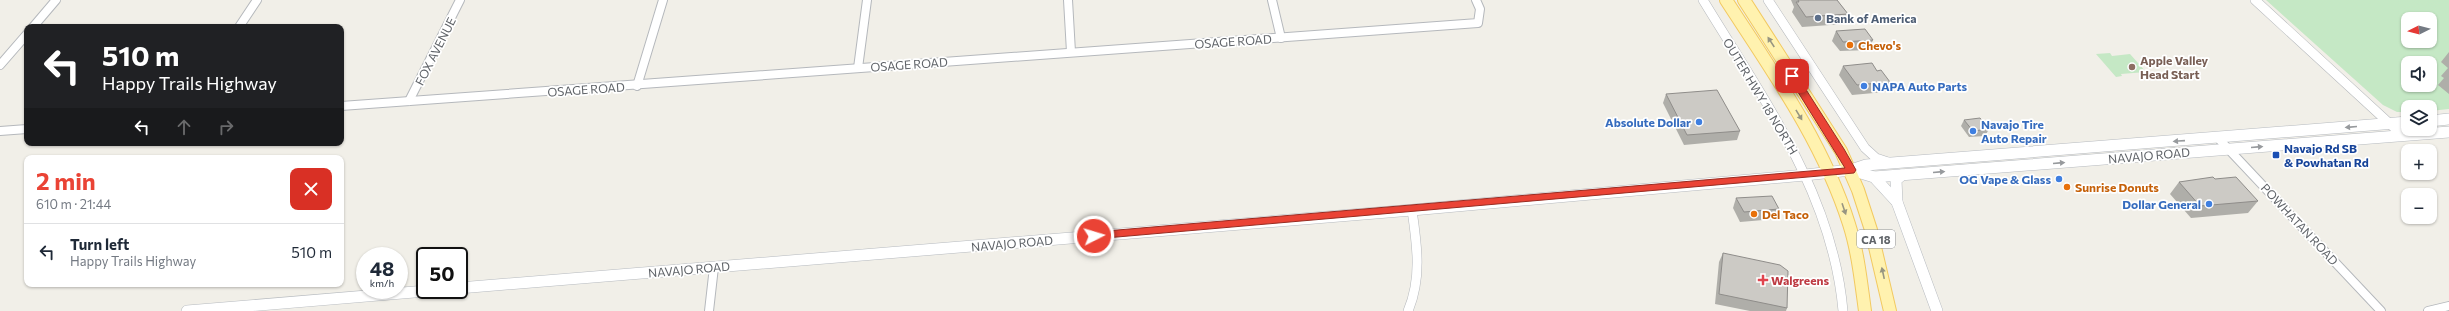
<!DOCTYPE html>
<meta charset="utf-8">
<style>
:root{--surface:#fff;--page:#f2f2f3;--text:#1f2937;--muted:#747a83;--line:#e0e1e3;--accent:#ea4335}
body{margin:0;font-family:Commissioner,sans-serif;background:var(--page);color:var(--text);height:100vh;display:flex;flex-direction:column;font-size:15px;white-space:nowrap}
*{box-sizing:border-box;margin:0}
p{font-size:13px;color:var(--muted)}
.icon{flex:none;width:22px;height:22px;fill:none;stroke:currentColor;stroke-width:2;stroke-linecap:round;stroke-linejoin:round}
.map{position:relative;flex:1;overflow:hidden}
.sheet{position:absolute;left:24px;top:155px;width:320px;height:132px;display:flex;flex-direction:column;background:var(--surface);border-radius:8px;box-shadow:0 1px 3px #0004}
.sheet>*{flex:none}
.guide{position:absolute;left:24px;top:24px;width:320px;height:122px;border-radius:8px;box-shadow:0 1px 3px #0004;background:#202124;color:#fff;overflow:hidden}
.needle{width:26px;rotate:264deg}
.buttons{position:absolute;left:2401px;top:12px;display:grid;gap:8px}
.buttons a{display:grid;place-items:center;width:36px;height:36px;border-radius:8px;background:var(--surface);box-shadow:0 1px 3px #0004;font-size:20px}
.speed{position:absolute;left:356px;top:247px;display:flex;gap:8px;font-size:20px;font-weight:700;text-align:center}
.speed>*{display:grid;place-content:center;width:52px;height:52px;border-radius:50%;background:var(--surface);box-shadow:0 1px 3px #0004;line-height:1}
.speed small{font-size:10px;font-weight:400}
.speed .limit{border:2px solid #111;border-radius:6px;background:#fff;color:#111}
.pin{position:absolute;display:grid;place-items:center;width:34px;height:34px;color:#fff;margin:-17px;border-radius:8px;box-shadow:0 2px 6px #0006}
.me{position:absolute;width:44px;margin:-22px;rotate:85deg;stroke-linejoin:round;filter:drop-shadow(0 0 3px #0008)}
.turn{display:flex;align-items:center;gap:14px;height:84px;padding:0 12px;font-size:18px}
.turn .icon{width:52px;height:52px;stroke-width:2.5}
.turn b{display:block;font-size:28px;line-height:34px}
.lanes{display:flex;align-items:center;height:38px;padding:0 12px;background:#0003;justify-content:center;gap:20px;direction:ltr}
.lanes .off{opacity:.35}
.round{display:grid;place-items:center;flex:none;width:42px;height:42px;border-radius:8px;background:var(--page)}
.summary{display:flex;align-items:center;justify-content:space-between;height:68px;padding:0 12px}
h1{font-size:24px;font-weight:700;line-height:30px;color:var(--accent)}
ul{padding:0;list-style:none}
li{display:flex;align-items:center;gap:12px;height:56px;padding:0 12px;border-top:1px solid var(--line)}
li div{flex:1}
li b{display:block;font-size:15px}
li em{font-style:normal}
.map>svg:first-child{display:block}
.green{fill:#c5e8c5;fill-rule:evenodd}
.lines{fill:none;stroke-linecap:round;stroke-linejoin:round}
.minor-casing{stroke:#b5b8bc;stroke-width:10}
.tertiary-casing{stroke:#b5b8bc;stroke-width:10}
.secondary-casing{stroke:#b6babf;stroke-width:12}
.primary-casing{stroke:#f2c960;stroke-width:14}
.minor{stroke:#fff;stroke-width:8}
.tertiary{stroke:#fff;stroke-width:9}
.secondary{stroke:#fff;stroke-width:11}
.primary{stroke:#fff2af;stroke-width:12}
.wall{fill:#afaea9}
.building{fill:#cccac5;stroke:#8f8d8a}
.oneway{fill:#979581}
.oneway2{fill:#979a9d}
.route{fill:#ea4335;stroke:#982c22}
.service-dot{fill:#5c6f8a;stroke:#fff;stroke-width:1.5}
.food-dot{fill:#e8710a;stroke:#fff;stroke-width:1.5}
.education-dot{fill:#8d6e63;stroke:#fff;stroke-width:1.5}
.shop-dot{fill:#3f7fe0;stroke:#fff;stroke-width:1.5}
.transit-dot{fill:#1a4fb4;stroke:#fff;stroke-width:1.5}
.health-dot{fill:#e0444e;stroke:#fff;stroke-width:1.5}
.labels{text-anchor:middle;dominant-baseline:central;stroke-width:3.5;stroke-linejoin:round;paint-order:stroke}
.shield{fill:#fff;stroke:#8f9295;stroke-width:1}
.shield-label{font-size:11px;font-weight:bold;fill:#5f6368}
.service-label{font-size:12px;font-weight:bold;fill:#4e5e75;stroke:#fff;text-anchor:start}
.street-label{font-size:12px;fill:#5f6368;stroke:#fff}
.food-label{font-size:12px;font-weight:bold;fill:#c56008;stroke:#fff;text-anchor:start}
.education-label{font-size:12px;font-weight:bold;fill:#785e54;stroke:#fff;text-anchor:start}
.shop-label{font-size:12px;font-weight:bold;fill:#366cbe;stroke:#fff;text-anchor:end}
.transit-label{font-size:12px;font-weight:bold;fill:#164399;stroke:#fff;text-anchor:start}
.health-label{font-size:12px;font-weight:bold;fill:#be3a42;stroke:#fff;text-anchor:start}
</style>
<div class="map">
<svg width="2449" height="311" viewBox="0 0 2449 311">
<rect width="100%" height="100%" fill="#f1efe8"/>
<g class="green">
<path d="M2266 0H2449V109L2430 111V107H2408V112H2397L2383 105ZM2408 19H2430V41H2408ZM2408 63H2430V85H2408Z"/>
<path d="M2110 53 2112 56 2130 54 2146 72 2121 74 2122 76 2116 77 2096 54Z"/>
</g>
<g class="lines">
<defs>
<g id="minor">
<path d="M1068 0 1071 52"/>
<path d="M1272 0 1281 38"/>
<path d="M33 27 56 0"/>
<path d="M239 27 257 0"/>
<path d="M0 65 27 34"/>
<path d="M858 68 867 0"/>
<path d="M637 86 663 0"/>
<path d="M409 101 460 0"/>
<path d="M341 106 1478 23 1480 9 1476 0"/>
<path d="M0 131 27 129"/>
<path d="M2218 138 2381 311"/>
<path d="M709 311 714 267"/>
<path d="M2428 311 2449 306"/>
</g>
<g id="tertiary">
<path d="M1703 0C1762 97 1833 194 1843 311"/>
<path d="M1768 0 1865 148 1876 158 1888 162"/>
<path d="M2255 0 2402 135"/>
<path d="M1408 311C1422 278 1417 245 1412 210"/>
</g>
<g id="secondary">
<path d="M2430 121 2449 119"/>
<path d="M1851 170 1874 177 2449 132"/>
<path d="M1902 175 1896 180 1897 202 1937 311"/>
<path d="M1874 177 1897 202"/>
<path d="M459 288 1412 210 1805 175 1851 170 1866 165 2408 122"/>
<path d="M187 311 438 290"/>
</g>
<g id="primary">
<path d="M1726 0C1772 71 1823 142 1849 224 1858 252 1861 282 1865 311"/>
<path d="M1744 0 1841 151 1858 190 1871 230 1890 311"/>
</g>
</defs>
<use href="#minor" class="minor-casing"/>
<use href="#tertiary" class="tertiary-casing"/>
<use href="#secondary" class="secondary-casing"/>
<use href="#primary" class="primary-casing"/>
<use href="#minor" class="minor"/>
<use href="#tertiary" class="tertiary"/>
<use href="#secondary" class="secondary"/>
<use href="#primary" class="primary"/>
</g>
<g class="wall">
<path d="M1791 0H1837L1848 14 1844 24 1802 27 1792 12 1794 7Z"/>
<path d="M1836 31 1873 40 1869 50 1840 51 1832 41Z"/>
<path d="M2449 52V94L2438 85 2444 78 2441 76 2448 68 2441 62Z"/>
<path d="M1843 66 1877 71 1890 82 1885 92 1852 95 1839 75Z"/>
<path d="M1666 94 1740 131 1737 140 1684 145 1663 103Z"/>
<path d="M1964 120 1989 129 1985 136 1969 137 1961 126Z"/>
<path d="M2215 179 2258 201 2248 213 2191 218 2170 194 2179 182Z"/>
<path d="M1736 198 1779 209 1775 219 1740 222 1733 208Z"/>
<path d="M1723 253 1787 308 1786 311H1750L1715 304 1719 262Z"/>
</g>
<g class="building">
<path d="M1798 0H1837L1848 14 1806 17 1796 2H1799Z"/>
<path d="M1865 29 1873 40 1843 42 1836 31Z"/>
<path d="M1872 63 1877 71 1881 70 1890 82 1857 85 1843 66Z"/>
<path d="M1717 90 1740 131 1687 135 1666 94Z"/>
<path d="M1980 118 1989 129 1973 131 1964 120Z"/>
<path d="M2213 177 2215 179 2236 177 2258 201 2200 206 2179 182Z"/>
<path d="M1772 196 1779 209 1744 212 1736 198Z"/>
<path d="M1723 253 1780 265 1788 271 1787 308 1719 294Z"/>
</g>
<defs><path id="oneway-solid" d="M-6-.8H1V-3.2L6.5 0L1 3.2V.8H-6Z"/></defs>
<g class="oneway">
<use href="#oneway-solid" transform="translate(1771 42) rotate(-123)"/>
<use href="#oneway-solid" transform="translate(1799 115) rotate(59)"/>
<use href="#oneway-solid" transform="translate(1844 209) rotate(71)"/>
<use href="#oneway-solid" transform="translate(1883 273) rotate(-102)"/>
</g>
<g class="oneway2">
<use href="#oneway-solid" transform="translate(2351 127) rotate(175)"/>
<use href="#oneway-solid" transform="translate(2179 141) rotate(176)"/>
<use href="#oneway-solid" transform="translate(2257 147) rotate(-5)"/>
<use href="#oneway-solid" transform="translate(2059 163) rotate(-5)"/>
<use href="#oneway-solid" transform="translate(1939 172) rotate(-5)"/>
</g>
<path class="route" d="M1789 74H1796L1844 149 1856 170 1854 173 1094 239 1089 236 1094 232 1845 168 1788 76Z"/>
<circle class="service-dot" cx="1818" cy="18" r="4"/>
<g class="food-dot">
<circle cx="1850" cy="45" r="4"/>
<circle cx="2067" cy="187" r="4"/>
<circle cx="1754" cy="214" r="4"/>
</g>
<circle class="education-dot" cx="2132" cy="67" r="4"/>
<g class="shop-dot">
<circle cx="1864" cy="86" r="4"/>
<circle cx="1699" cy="122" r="4"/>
<circle cx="1973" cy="131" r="4"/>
<circle cx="2059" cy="179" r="4"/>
<circle cx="2209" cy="204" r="4"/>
</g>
<rect class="transit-dot" x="2272" y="151" width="8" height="8" rx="2"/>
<path class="health-dot" d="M1761 274h4v4h4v4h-4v4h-4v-4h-4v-4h4z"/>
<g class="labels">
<rect class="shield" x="1857" y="230" width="38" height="18" rx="3"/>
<g class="shield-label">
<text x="1876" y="239">CA 18</text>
</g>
<g class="service-label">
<text x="1826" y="18">Bank of America</text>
</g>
<g class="street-label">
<text transform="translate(1233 41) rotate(-4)">OSAGE ROAD</text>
<text transform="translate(435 51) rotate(-63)">FOX AVENUE</text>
<text transform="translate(909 64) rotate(-4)">OSAGE ROAD</text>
<text transform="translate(586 89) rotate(-4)">OSAGE ROAD</text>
<text transform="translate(1761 96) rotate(59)">OUTER HWY 18 NORTH</text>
<text transform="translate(2149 155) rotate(-5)">NAVAJO ROAD</text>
<text transform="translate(2300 224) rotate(47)">POWHATAN ROAD</text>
<text transform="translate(1012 243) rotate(-5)">NAVAJO ROAD</text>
<text transform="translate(689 269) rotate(-5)">NAVAJO ROAD</text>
</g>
<g class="food-label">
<text x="1858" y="45">Chevo's</text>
<text x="2075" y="187">Sunrise Donuts</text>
<text x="1762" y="214">Del Taco</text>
</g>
<g class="education-label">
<text x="2140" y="60">Apple Valley<tspan x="2140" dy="14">Head Start</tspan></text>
</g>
<g class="shop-label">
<text x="1872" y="86" text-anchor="start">NAPA Auto Parts</text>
<text x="1691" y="122">Absolute Dollar</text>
<text x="1981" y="124" text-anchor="start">Navajo Tire<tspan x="1981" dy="14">Auto Repair</tspan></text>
<text x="2051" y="179">OG Vape &amp; Glass</text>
<text x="2201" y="204">Dollar General</text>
</g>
<g class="transit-label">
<text x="2284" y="148">Navajo Rd SB<tspan x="2284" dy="14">&amp; Powhatan Rd</tspan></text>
</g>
<g class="health-label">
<text x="1771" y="280">Walgreens</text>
</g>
</g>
</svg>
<div class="buttons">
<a><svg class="needle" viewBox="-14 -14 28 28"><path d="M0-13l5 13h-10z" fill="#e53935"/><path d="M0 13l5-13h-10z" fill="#747a83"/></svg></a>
<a><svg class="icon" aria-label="sound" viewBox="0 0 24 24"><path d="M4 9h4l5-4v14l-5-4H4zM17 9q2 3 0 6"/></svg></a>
<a><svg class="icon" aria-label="layers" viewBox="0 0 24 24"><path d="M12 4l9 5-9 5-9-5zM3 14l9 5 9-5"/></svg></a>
<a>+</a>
<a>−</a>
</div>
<div class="speed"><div>48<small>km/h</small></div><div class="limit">50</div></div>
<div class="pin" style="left:1792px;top:76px;background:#d93025"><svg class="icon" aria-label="arrive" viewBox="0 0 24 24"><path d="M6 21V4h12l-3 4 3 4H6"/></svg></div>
<svg class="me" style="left:1094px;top:236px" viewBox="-20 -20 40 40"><circle r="17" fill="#ea4335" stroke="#fff" stroke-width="3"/><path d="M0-11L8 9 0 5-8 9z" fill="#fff"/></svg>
<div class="guide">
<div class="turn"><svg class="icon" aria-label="left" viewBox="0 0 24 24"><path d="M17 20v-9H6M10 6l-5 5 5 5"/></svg><div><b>510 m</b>Happy Trails Highway</div></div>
<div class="lanes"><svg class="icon" aria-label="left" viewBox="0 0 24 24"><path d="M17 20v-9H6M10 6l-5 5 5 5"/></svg><svg class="icon off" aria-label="ahead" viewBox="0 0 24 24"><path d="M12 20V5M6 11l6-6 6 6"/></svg><svg class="icon off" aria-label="right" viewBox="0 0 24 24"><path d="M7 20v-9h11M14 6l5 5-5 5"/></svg></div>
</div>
<section class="sheet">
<div class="summary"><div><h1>2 min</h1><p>610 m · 21:44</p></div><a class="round" style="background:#d93025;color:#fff"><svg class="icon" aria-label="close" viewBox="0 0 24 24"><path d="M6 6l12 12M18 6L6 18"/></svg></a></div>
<ul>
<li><svg class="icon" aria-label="left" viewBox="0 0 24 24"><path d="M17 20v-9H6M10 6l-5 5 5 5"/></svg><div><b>Turn left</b><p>Happy Trails Highway</p></div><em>510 m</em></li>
</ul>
</section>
</div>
